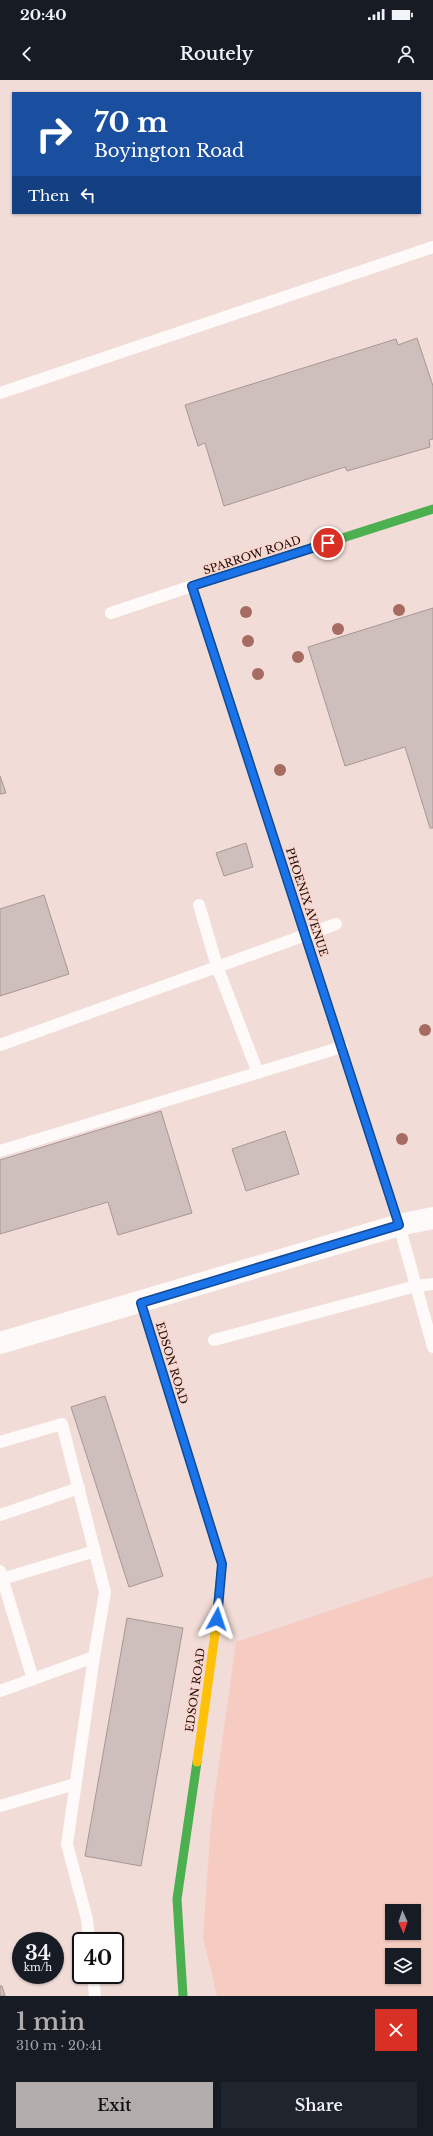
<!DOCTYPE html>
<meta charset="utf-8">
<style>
:root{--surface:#171b24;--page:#20242c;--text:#f1f3f6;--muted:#9ea1a6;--accent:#b2acac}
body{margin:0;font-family:"Libre Baskerville",serif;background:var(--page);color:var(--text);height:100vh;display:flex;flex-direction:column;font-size:15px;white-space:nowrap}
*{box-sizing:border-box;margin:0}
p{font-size:13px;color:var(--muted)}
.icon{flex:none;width:22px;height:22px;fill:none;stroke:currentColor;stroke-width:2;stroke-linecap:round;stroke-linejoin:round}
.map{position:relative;height:1916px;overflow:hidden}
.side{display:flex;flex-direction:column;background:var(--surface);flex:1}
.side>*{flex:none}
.banner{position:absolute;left:12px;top:12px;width:409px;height:122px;border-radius:0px;box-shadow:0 1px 3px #0004;background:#1a4fa0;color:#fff;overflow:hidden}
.needle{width:26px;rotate:177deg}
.controls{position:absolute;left:385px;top:1824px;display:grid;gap:8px}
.controls a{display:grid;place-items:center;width:36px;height:36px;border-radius:0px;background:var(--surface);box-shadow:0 1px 3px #0004;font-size:20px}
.speed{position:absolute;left:12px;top:1852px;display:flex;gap:8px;font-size:20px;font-weight:700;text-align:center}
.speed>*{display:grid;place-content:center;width:52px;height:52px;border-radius:50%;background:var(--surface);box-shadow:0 1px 3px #0004;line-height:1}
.speed small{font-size:10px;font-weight:400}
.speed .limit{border:2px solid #111;border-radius:6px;background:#fff;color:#111}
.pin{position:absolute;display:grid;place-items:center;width:34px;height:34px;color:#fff;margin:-17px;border:2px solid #fff;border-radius:50%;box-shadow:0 1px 4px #0007}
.me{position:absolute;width:44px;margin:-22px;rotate:5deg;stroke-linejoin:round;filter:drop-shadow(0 0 3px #0008)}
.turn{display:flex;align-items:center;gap:14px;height:84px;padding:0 16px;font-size:18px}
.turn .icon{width:52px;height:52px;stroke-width:2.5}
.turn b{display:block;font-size:28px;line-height:34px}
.then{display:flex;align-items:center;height:38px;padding:0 16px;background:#0003;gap:8px;font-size:15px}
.round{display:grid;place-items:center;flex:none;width:42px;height:42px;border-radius:0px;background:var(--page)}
.overview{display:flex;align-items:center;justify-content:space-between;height:68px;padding:0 16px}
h1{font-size:24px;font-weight:600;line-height:30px;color:var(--accent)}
.action{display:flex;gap:8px;margin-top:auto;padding:8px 16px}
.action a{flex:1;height:46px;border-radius:0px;background:var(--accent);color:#111;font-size:16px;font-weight:600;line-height:46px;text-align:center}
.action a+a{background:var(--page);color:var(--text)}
.status{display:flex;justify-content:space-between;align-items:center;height:28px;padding:0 20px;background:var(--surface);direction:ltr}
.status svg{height:11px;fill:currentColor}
header{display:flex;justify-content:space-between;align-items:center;height:52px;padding:0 16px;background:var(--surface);font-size:18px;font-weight:600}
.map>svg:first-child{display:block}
.green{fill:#f6ccc2;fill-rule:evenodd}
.building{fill:#cfbfbc;stroke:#a79794}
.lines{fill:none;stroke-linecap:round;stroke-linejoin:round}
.lane{stroke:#fdfaf9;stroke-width:12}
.street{stroke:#fdfaf9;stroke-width:22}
.fast{stroke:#4caf50;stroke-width:9}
.slow{stroke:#ffc107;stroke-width:9}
.tree{fill:#a66b61}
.route-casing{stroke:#114b97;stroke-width:10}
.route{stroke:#1a73e8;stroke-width:7}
.labels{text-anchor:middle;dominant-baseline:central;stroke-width:3;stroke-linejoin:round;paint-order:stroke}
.street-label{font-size:11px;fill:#190d0a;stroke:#fcd5cc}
</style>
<div class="status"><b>20:40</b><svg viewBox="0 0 49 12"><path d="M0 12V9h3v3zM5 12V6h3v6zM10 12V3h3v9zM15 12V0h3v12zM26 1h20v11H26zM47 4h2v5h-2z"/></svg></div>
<header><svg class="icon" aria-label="back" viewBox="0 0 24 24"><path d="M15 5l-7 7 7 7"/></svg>Routely<svg class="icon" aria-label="person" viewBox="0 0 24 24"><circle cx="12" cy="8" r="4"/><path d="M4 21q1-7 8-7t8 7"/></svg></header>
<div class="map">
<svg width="433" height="1916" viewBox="0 0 433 1916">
<rect width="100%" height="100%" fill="#f1dcd7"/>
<path class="green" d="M433 1496V1916H217L203 1857 211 1741 236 1562ZM392 1831H414V1853H392ZM392 1875H414V1897H392Z"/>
<g class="building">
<path d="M417 258 433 306V359L429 360 430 367 347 391 345 387 224 426 205 363 198 366 185 325 396 259 398 265Z"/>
<path d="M433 528V748H430L405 667 345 686 308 567Z"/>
<path d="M0 696 6 713 0 714Z"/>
<path d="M246 763 253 787 224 796 216 773Z"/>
<path d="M44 815 69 894 0 916V829Z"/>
<path d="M161 1031 192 1133 118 1155 108 1122 0 1154V1080Z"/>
<path d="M285 1051 299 1094 246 1111 232 1069Z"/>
<path d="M105 1316 163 1496 129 1507 71 1327Z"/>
<path d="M127 1538 183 1548 141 1786 85 1776Z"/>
<path d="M0 1906H2L5 1916H0Z"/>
</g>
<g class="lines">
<g class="lane">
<path d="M0 313 433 167"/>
<path d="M111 533 192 506"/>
<path d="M199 825 217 886 258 993"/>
<path d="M0 965 336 844"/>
<path d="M0 1071 342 967"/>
<path d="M399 1145 433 1267"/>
<path d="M214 1260 416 1206 433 1204"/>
<path d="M0 1362 62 1344 105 1512 94 1577 67 1764 87 1839 89 1861"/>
<path d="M0 1435 79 1408"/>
<path d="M0 1491 33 1599"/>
<path d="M2 1499 95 1471"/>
<path d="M0 1611 94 1577"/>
<path d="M0 1726 75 1704"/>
<path d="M93 1895 95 1916"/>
</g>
<path class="street" d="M0 1263 399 1145 433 1138"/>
<g class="fast">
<path d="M249 681 192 506 433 429"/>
<path d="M301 843 399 1145"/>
<path d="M141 1223 222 1484 215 1554"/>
<path d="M183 1916 177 1819 197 1682"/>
</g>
<g class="slow">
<path d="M249 681 301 843"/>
<path d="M197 1682 215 1554"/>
</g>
</g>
<g class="tree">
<circle cx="399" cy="530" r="6"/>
<circle cx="246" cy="532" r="6"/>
<circle cx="338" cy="549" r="6"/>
<circle cx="248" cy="561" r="6"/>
<circle cx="298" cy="577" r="6"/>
<circle cx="258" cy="594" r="6"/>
<circle cx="280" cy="690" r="6"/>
<circle cx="425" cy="950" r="6"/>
<circle cx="402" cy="1059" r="6"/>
</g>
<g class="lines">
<defs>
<path id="route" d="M217 1539 222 1484 141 1223 399 1145 192 506 328 463"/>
</defs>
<use href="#route" class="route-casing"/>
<use href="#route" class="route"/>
</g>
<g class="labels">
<g class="street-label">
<text transform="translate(252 475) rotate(-18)">SPARROW ROAD</text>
<text transform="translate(307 822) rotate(72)">PHOENIX AVENUE</text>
<text transform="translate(172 1283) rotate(73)">EDSON ROAD</text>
<text transform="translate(195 1610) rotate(-82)">EDSON ROAD</text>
</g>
</g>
</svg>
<div class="controls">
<a><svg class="needle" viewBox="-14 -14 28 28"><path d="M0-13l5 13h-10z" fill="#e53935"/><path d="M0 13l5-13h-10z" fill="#9ea1a6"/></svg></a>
<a><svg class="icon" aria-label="layers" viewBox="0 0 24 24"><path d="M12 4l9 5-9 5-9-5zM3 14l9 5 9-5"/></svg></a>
</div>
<div class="speed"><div>34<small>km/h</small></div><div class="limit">40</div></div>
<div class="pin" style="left:328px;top:463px;background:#d93025"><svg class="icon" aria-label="arrive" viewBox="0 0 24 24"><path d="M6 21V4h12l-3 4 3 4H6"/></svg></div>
<svg class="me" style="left:217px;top:1539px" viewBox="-20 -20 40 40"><path d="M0-17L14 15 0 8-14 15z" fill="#1a73e8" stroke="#fff" stroke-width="4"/></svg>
<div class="banner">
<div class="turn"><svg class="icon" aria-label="right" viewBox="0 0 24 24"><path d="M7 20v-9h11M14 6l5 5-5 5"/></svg><div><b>70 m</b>Boyington Road</div></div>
<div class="then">Then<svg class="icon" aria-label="left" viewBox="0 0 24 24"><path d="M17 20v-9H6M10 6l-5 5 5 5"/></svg></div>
</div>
</div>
<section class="side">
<div class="overview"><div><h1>1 min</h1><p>310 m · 20:41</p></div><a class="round" style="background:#d93025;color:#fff"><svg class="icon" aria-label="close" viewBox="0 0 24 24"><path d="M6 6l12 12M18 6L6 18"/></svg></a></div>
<div class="action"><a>Exit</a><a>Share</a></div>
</section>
